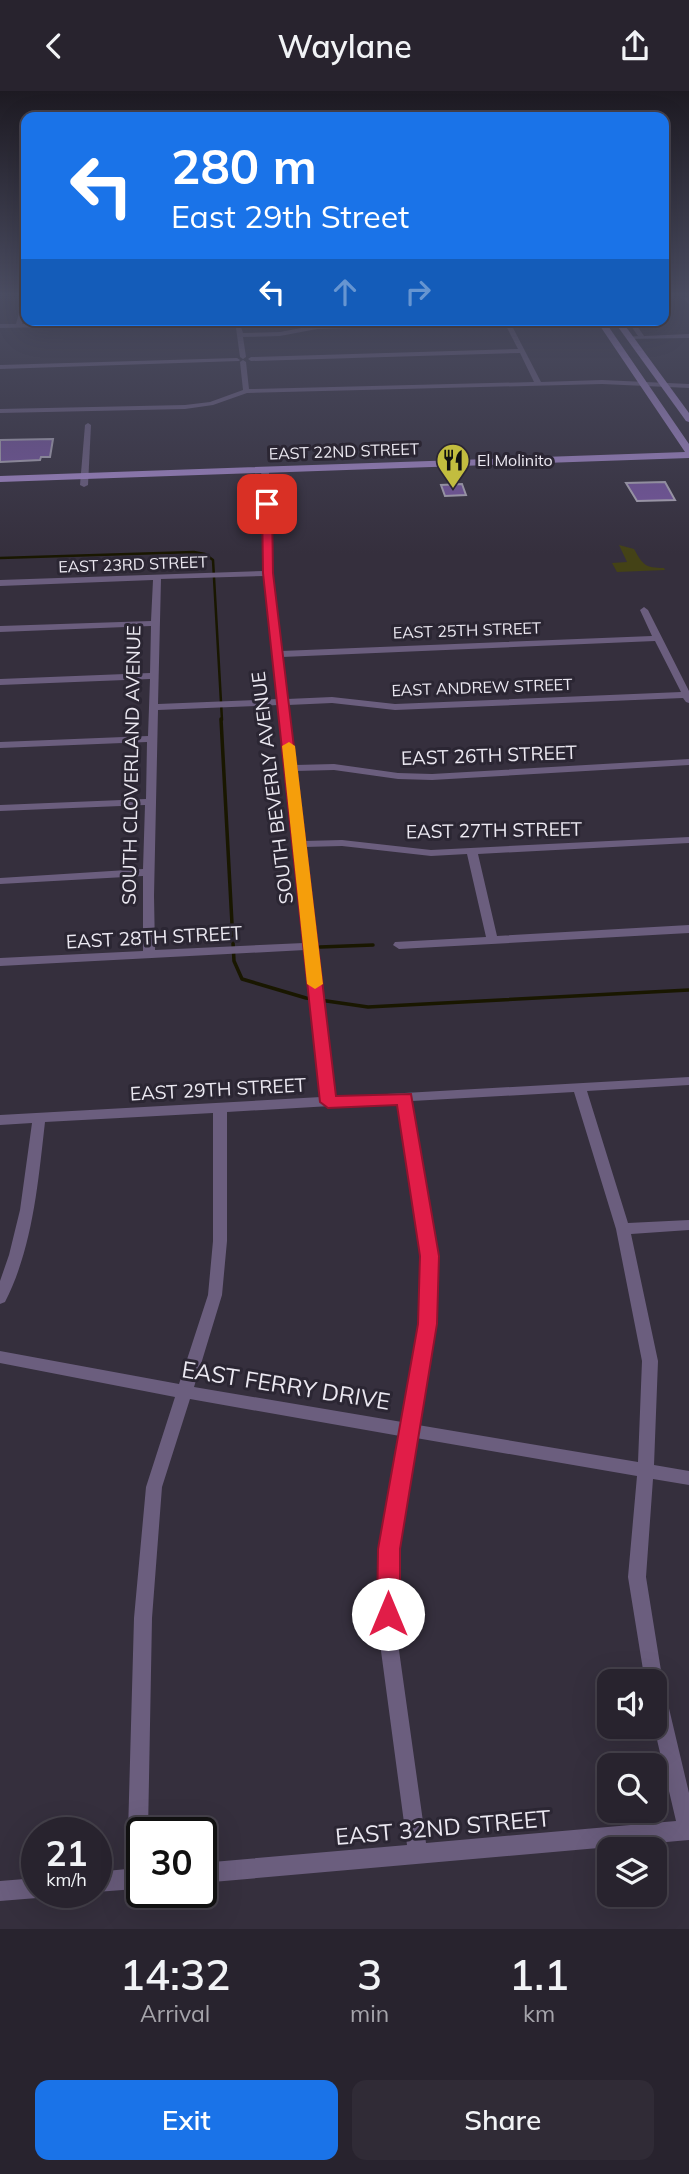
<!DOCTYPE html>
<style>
:root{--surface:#28232e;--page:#302b36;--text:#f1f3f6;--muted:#a5a4aa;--line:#44404a;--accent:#1a73e8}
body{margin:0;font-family:Mulish,sans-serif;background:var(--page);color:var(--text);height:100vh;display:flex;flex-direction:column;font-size:26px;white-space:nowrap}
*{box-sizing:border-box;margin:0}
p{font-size:23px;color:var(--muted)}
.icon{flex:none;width:38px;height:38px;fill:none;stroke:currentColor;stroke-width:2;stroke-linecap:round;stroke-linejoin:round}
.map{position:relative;height:1838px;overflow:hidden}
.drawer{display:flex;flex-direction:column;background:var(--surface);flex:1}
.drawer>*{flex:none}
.guide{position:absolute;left:21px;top:21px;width:648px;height:214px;border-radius:14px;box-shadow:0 7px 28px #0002,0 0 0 2px var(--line);background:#1a73e8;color:#fff;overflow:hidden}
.buttons{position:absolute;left:597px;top:1578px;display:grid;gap:14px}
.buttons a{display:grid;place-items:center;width:70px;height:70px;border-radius:14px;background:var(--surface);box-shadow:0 7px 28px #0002,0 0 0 2px var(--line);font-size:35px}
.speed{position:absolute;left:21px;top:1726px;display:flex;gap:14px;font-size:35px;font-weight:700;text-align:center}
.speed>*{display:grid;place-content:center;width:91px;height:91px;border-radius:50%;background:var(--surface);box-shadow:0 7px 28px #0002,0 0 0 2px var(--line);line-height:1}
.speed small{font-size:18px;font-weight:400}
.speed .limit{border:4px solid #111;border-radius:10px;background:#fff;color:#111}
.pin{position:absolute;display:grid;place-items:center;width:60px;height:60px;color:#fff;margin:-30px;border-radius:14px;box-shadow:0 4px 10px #0006}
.me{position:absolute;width:77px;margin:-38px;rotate:0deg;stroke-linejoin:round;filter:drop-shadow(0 0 5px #0008)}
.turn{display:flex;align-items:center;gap:24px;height:147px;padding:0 35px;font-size:32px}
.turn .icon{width:91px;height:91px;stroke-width:2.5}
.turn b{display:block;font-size:49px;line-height:60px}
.lanes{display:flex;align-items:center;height:66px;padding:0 35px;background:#0003;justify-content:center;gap:35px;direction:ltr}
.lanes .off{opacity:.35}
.eta{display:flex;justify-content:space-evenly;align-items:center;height:119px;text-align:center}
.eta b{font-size:42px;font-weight:600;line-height:49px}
.action{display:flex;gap:14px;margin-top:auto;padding:14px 35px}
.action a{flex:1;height:80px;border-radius:14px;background:var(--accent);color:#fff;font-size:28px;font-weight:600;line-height:80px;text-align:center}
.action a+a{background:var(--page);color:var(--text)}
header{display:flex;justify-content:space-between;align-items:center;height:91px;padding:0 35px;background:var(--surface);font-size:32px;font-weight:600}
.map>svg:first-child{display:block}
.green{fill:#444216}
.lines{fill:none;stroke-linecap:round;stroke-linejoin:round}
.stream-far1{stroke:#191700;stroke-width:2.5}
.stream{stroke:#191700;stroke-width:3.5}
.building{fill:#75559d;stroke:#aca6b6;stroke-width:2}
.minor{fill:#6b5e7e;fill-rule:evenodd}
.major{fill:#a387c8;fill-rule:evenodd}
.route{fill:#e11d48;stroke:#92132f;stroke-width:2}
.slow{fill:#f59e0b}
.labels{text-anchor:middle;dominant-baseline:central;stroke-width:6;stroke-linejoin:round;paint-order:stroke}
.far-street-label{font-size:16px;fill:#ebe8f1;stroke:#2b2633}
.far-poi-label{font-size:16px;fill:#ebe8f1;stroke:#2b2633;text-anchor:start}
.street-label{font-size:19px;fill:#ebe8f1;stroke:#2b2633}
.near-street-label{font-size:23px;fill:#ebe8f1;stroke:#2b2633}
</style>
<header><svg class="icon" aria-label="back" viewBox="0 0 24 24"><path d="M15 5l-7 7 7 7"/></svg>Waylane<svg class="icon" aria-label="share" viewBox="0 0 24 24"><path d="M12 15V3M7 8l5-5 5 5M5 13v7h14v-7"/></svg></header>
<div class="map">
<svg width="689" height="1838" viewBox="0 0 689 1838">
<rect width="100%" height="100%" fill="#352f3d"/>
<path class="green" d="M619 454 634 458C643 474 645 477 664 477L665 479 617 481 612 472 627 471Z"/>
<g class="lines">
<path class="stream-far1" d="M0 467 194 461 205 463 213 469 222 629"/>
<g class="stream">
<path d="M221 628 234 870 242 888 306 907 368 916 689 899"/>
<path d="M320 856 373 854"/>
</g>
</g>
<g class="building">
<path d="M53 348 50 366H41L40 369 0 371V349Z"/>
<path d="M665 391 675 409 637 410 626 392Z"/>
<path d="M462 393 466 404 445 405 441 394Z"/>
</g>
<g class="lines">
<g class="minor">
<path d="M23 206H26V217L22 233 241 230 238 232 0 237V233H16Z"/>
<path d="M682 206H688L689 213Z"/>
<path d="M500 229H579L511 233 541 291 602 289 689 293V297L602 293 247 302 213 314 185 318 0 322V318L185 314 210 311 243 299 240 271 243 269 246 271 249 298 534 291 520 262 251 270 248 268 251 266 518 258 505 233 317 238 280 245 243 246 246 266 243 268 240 266 236 237 241 236 243 242 280 241 317 234Z"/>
<path d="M627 229H633L644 245 689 243V247L628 248V246L638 245Z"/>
<path d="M237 267 240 269 239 270 0 278V274Z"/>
<path d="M88 332 91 334 88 394 84 396 80 394 85 334Z"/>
<path d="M263 376 270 378 268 387 272 482 281 560 652 545 640 519 644 516 648 519 689 600V612L686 611 683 607 395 619 332 612 288 614 295 674 334 673 398 682 432 683 689 668V674L432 689 398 688 334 679 295 680 304 750 342 749 431 759 689 746V752L478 763 497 845 689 834V842L399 858 393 854 395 851 486 846 467 763 431 765 342 755 304 756 334 1006 689 986V994L587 1000 628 1132 689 1129V1139L631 1143 658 1270 654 1374 689 1380V1394L653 1388 646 1486 663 1592 689 1702V1749L201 1792V1772L407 1754 379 1545 380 1458 400 1345 190 1308 162 1396 152 1527 148 1741H142V1797L136 1798 96 1801H95L96 1781 127 1778 134 1527 146 1396 175 1306 0 1272V1260L179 1293 208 1204 213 1150V1022L45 1031C38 1092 33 1156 5 1211L0 1213V1190L9 1164 20 1119 32 1032 0 1034V1024L321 1006 305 859 0 875V867L143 860V785L0 793V787L143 778 145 714 0 720V714L146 708 147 651 0 657V651L148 645 150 588 0 594V588L150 582 151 535 0 541V535L151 530 153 489 0 495V489L264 480 260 387ZM264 485 278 608 158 613 161 488ZM655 550 681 601 395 613 332 606 287 608 282 566ZM278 614 304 852 155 859 154 805 158 619ZM574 1001 616 1138 642 1270 638 1371 418 1334 435 1233 437 1165 412 1010ZM399 1011 423 1165 419 1233 402 1331 194 1296 222 1204 227 1150V1021ZM416 1347 637 1385 628 1486 645 1591H654V1636L676 1730 426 1752 397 1545 398 1458Z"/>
<path d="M37 1787V1801H46L44 1804 37 1807 0 1810V1790Z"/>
</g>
<g class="major">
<path d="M596 229H604L689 353V367L0 391V385L685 361Z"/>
<path d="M613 229H621L689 322V331L686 330Z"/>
</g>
</g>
<linearGradient id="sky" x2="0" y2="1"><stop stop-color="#1d1a22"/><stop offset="0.44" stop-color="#4b4d62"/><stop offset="1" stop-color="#4b4d62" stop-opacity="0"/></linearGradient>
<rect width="689" height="463" fill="url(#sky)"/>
<path class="route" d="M267 410 272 413 273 482 336 1005 411 1003 439 1165 437 1233 400 1458V1523L396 1531 388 1534 380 1531 377 1523 378 1458 418 1233 420 1165 397 1014 328 1017 320 1011 263 482 262 413Z"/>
<path class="slow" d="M289 651 295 655 323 893 315 898 307 893 282 655Z"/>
<defs>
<symbol id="restaurant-pin" viewBox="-11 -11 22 30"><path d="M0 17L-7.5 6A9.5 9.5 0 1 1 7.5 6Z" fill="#c2bd3f" stroke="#2b2633"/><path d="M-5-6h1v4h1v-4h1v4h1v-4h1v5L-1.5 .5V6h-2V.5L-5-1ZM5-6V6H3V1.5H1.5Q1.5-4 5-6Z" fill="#111"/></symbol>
</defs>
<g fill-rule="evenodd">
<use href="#restaurant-pin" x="434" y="350" width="38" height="52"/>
</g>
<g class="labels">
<g class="far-street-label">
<text transform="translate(344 360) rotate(-2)">EAST 22ND STREET</text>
<text transform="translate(133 473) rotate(-2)">EAST 23RD STREET</text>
<text transform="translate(467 539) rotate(-2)">EAST 25TH STREET</text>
<text transform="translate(482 596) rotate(-2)">EAST ANDREW STREET</text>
</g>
<g class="far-poi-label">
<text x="477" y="369">El Molinito</text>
</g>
<g class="street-label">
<text transform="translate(489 664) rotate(-2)">EAST 26TH STREET</text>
<text transform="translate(131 674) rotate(-89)">SOUTH CLOVERLAND AVENUE</text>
<text transform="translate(272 697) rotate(-97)">SOUTH BEVERLY AVENUE</text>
<text transform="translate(494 739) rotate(-1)">EAST 27TH STREET</text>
<text transform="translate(154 846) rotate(-3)">EAST 28TH STREET</text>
<text transform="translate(218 998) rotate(-3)">EAST 29TH STREET</text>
</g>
<g class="near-street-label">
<text transform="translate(286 1294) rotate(9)">EAST FERRY DRIVE</text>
<text transform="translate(443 1736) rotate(-5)">EAST 32ND STREET</text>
</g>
</g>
</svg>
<div class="buttons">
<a><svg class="icon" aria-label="sound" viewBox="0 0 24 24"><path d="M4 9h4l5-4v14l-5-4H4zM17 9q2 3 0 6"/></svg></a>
<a><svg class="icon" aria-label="search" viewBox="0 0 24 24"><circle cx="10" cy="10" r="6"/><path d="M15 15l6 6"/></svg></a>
<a><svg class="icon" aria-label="layers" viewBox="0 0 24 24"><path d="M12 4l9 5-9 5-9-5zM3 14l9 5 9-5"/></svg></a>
</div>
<div class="speed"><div>21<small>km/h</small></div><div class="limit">30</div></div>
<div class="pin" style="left:267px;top:413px;background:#d93025"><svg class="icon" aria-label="arrive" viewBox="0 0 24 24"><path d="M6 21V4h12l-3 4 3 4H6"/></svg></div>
<svg class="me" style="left:388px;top:1523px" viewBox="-20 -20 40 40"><circle r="19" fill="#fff"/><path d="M0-13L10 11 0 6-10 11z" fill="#e11d48"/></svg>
<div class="guide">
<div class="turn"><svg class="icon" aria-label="left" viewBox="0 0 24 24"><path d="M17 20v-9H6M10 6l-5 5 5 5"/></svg><div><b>280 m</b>East 29th Street</div></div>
<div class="lanes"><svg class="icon" aria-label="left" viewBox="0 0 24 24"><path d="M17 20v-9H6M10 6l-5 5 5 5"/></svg><svg class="icon off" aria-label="ahead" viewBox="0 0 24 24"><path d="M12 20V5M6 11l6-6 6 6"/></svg><svg class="icon off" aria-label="right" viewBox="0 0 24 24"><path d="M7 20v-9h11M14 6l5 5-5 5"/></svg></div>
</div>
</div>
<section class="drawer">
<div class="eta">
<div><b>14:32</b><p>Arrival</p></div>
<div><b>3</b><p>min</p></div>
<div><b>1.1</b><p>km</p></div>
</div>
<div class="action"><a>Exit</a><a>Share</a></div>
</section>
